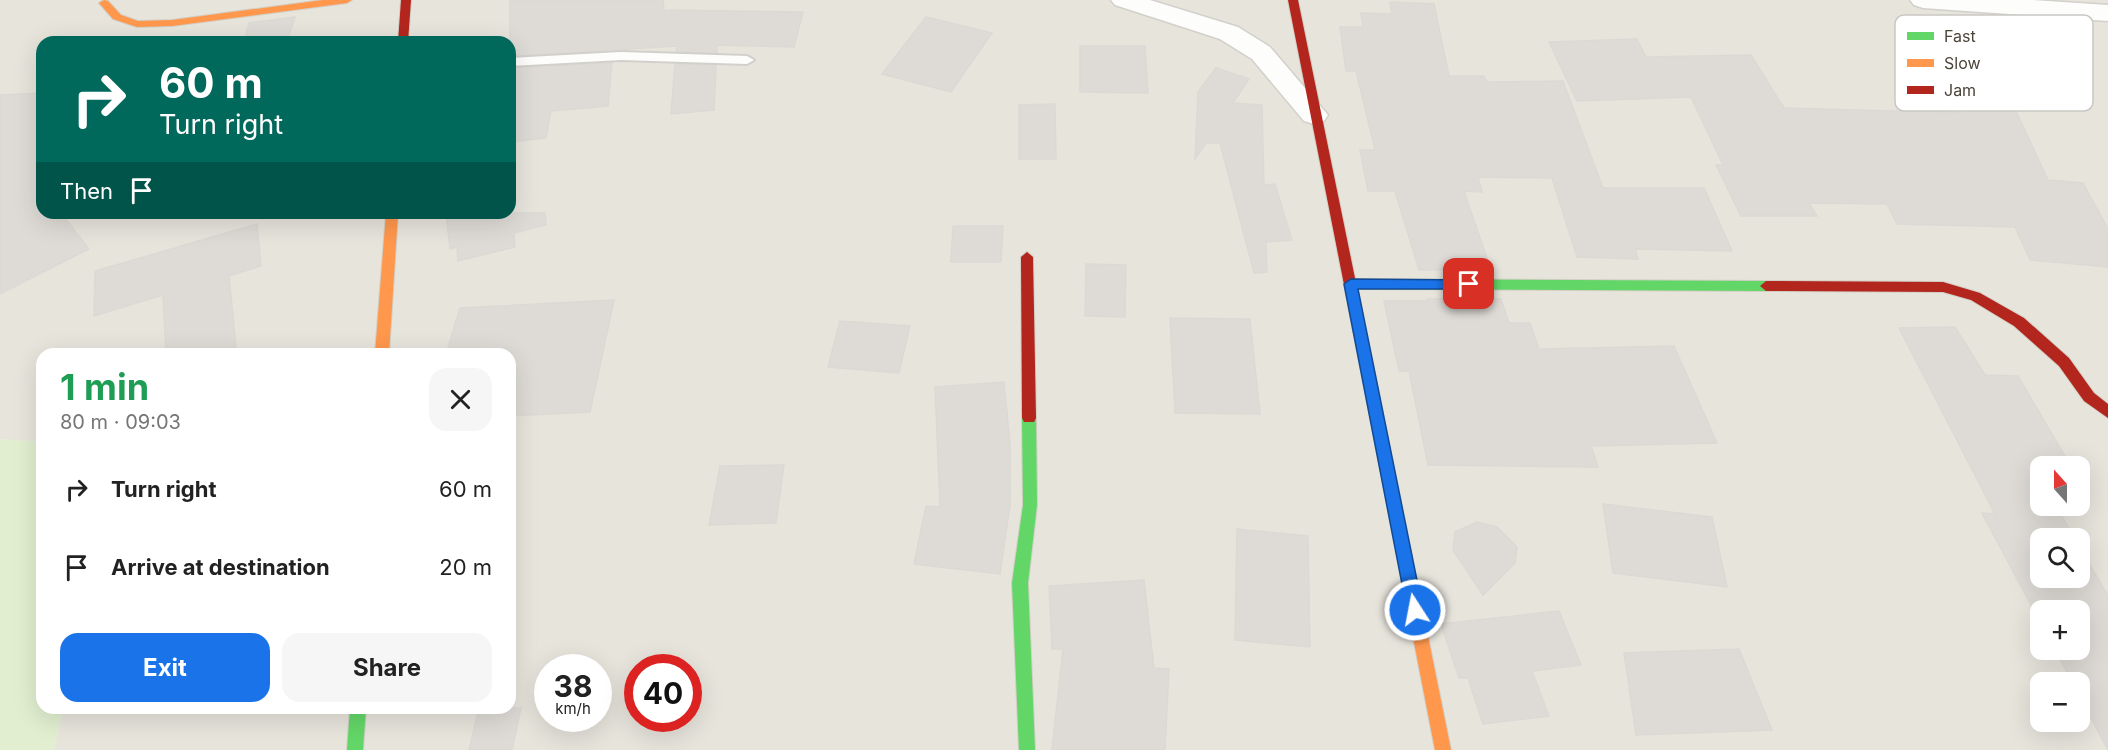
<!DOCTYPE html>
<meta charset="utf-8">
<style>
:root{--surface:#fff;--page:#f6f6f6;--text:#222;--muted:#767676;--accent:#1a73e8}
body{margin:0;font-family:Inter,sans-serif;background:var(--page);color:var(--text);height:100vh;display:flex;flex-direction:column;font-size:22px;white-space:nowrap}
*{box-sizing:border-box;margin:0}
p{font-size:20px;color:var(--muted)}
.icon{flex:none;width:33px;height:33px;fill:none;stroke:currentColor;stroke-width:2;stroke-linecap:round;stroke-linejoin:round}
.map{position:relative;flex:1;overflow:hidden}
.drawer{position:absolute;left:36px;top:348px;width:480px;height:366px;display:flex;flex-direction:column;background:var(--surface);border-radius:18px;box-shadow:0 6px 24px #0002}
.drawer>*{flex:none}
.hud{position:absolute;left:36px;top:36px;width:480px;height:183px;border-radius:18px;box-shadow:0 6px 24px #0002;background:#00695c;color:#fff;overflow:hidden}
.needle{width:39px;rotate:339deg}
.controls{position:absolute;left:2030px;top:456px;display:grid;gap:12px}
.controls a{display:grid;place-items:center;width:60px;height:60px;border-radius:12px;background:var(--surface);box-shadow:0 6px 24px #0002;font-size:30px}
.speed{position:absolute;left:534px;top:654px;display:flex;gap:12px;font-size:30px;font-weight:700;text-align:center}
.speed>*{display:grid;place-content:center;width:78px;height:78px;border-radius:50%;background:var(--surface);box-shadow:0 6px 24px #0002;line-height:1}
.speed small{font-size:15px;font-weight:400}
.speed .limit{border:9px solid #d22;background:#fff;color:#111}
.pin{position:absolute;display:grid;place-items:center;width:51px;height:51px;color:#fff;margin:-26px;border-radius:12px;box-shadow:0 3px 9px #0006}
.me{position:absolute;width:66px;margin:-33px;rotate:349deg;stroke-linejoin:round;filter:drop-shadow(0 0 4px #0008)}
.turn{display:flex;align-items:center;gap:21px;height:126px;padding:0 24px;font-size:27px}
.turn .icon{width:78px;height:78px;stroke-width:2.5}
.turn b{display:block;font-size:42px;line-height:51px}
.then{display:flex;align-items:center;height:57px;padding:0 24px;background:#0003;gap:12px;font-size:22px}
.round{display:grid;place-items:center;flex:none;width:63px;height:63px;border-radius:18px;background:var(--page)}
.headline{display:flex;align-items:center;justify-content:space-between;height:102px;padding:0 24px}
h1{font-size:36px;font-weight:700;line-height:45px;color:#1e9e55}
.primary-button{display:flex;gap:12px;margin-top:auto;padding:12px 24px}
.primary-button a{flex:1;height:69px;border-radius:18px;background:var(--accent);color:#fff;font-size:24px;font-weight:700;line-height:69px;text-align:center}
.primary-button a+a{background:var(--page);color:var(--text)}
ul{padding:0;list-style:none}
li{display:flex;align-items:center;gap:18px;height:78px;padding:0 24px}
li div{flex:1}
li b{display:block;font-size:22px}
li em{font-style:normal}
.map>svg:first-child{display:block}
.residential{fill:#e7e4dc;fill-rule:evenodd}
.green{fill:#e1eecf}
.building{fill:#dedbd6;stroke:#dcd9d4;stroke-width:1.5}
.lines{fill:none;stroke-linecap:round;stroke-linejoin:round}
.lane-casing{stroke:#d2d0cb;stroke-width:4}
.street-casing{stroke:#d2d0cb;stroke-width:3}
.fast-casing{stroke:#d3cfc5;stroke-width:2}
.slow-casing{stroke:#d3cfc5;stroke-width:2}
.jam-casing{stroke:#d3cfc5;stroke-width:2}
.lane{fill:#fdfdfc;fill-rule:evenodd}
.street{fill:#fdfdfc;fill-rule:evenodd}
.fast{fill:#63d668;fill-rule:evenodd}
.slow{fill:#ff974d;fill-rule:evenodd}
.jam{fill:#b3261e;fill-rule:evenodd}
.route{fill:#1a73e8;stroke:#114b97;stroke-width:1.5}
.key{fill:#fff;stroke:#c9c7c4;stroke-width:1.5}
.key-label{font-size:16px;fill:#4b4439}
</style>
<div class="map">
<svg width="2108" height="750" viewBox="0 0 2108 750">
<rect width="100%" height="100%" fill="#f4f2ee"/>
<path class="residential" d="M0 0H2108V750H54L63 708H510V354H42V442L0 439ZM42 42H510V213H42ZM2040 466H2079V506H2040ZM2040 538H2079V578H2040ZM2040 610H2079V650H2040ZM548 668H598V718H548ZM638 668H688V718H638ZM2040 682H2079V722H2040Z"/>
<path class="green" d="M0 439 42 442V708H63L54 750H0Z"/>
<g class="building">
<path d="M510 0H663L664 10 803 12 794 47 717 45V53L676 52 677 46 510 56Z"/>
<path d="M1390 2 1434 4 1449 76H1484L1487 82 1563 81 1603 188H1704L1732 251 1635 249 1638 259 1577 257 1552 178 1478 177 1482 192 1464 191 1491 270H1419L1395 191H1368L1360 150H1375L1356 71H1346L1340 27H1363L1361 13 1392 14Z"/>
<path d="M295 17 287 42H244L249 23Z"/>
<path d="M926 17 992 33 951 92 882 74Z"/>
<path d="M1637 39 1646 57 1751 55 1784 108 1968 113 1964 103 2015 109 2048 180 2083 183 2108 229V267L2030 260 2015 227 1897 224 1887 204 1809 203 1817 216H1741L1716 165H1723L1691 97 1577 101 1549 42Z"/>
<path d="M1080 46H1145L1148 93 1080 92Z"/>
<path d="M612 63 608 106 551 111 546 138 510 142V68Z"/>
<path d="M675 64 716 65 714 110 671 114Z"/>
<path d="M1216 68 1249 79 1233 103 1262 105 1264 185 1275 184 1292 240 1266 242 1267 272 1254 273 1220 143H1206L1195 159 1198 92Z"/>
<path d="M42 93V213H61L89 249 0 294V95Z"/>
<path d="M1055 104 1056 159H1019V105Z"/>
<path d="M446 213H545L546 225 514 233 515 247 458 261 457 247 450 249Z"/>
<path d="M257 224 261 266 229 276 236 347 214 354H166L163 295 94 316 95 271Z"/>
<path d="M953 226H1003L1001 262H951Z"/>
<path d="M1086 264 1126 265 1125 317 1085 316Z"/>
<path d="M1427 299H1501L1509 323H1530L1539 349 1674 346 1717 443 1591 446 1598 467 1428 465 1409 371H1399L1384 301H1428Z"/>
<path d="M614 300 590 412 510 416V354H446L460 308Z"/>
<path d="M1170 318 1250 319 1260 414 1175 413Z"/>
<path d="M840 321 910 326 899 373 828 367Z"/>
<path d="M1955 327 1985 375 2018 376 2069 463H2045L2047 466H2040V506H2069L2073 512H2059L2075 538H2040V578H2079V546L2108 596V750L2079 695V682H2072L2055 650H2079V610H2040V622L1982 513 1995 514 1899 328Z"/>
<path d="M1004 382 1010 444V505L1000 574 914 564 926 506 940 507 935 387Z"/>
<path d="M784 465 776 523 709 525 720 466Z"/>
<path d="M1603 504 1712 517 1727 587 1613 573Z"/>
<path d="M1477 522 1497 527 1517 547 1515 563 1483 595 1453 550 1455 532Z"/>
<path d="M1237 529 1308 536 1310 647 1235 640Z"/>
<path d="M1144 580 1154 668 1169 669 1165 750H1052L1063 649H1052L1049 586Z"/>
<path d="M1559 611 1581 665 1532 671 1549 716 1483 724 1468 678H1459L1441 624Z"/>
<path d="M1739 649 1772 730 1636 735 1624 653Z"/>
<path d="M479 708H521L512 750H469Z"/>
</g>
<g class="lines">
<defs>
<path id="lane" d="M621 52 747 56 754 60 747 64 621 60 510 66V58Z"/>
<g id="street">
<path d="M1111 0H1150L1238 27 1270 47 1328 115 1324 121 1314 124 1304 121 1252 59 1220 39 1115 5Z"/>
<path d="M1910 0H2033L2108 5V21L1923 8 1914 5Z"/>
</g>
<g id="fast">
<path d="M1351 279 1766 281 1772 286 1766 291 1351 289 1345 284Z"/>
<path d="M1029 412 1034 414 1036 418 1037 505 1028 583 1035 750H1019L1012 583 1023 505 1022 418 1024 414Z"/>
<path d="M350 708H366L363 750H347Z"/>
</g>
<g id="slow">
<path d="M323 0H352L347 3 172 26 137 27 113 19 99 3 104 0 108 1 121 15 138 21 172 20Z"/>
<path d="M386 213H398L389 354H375Z"/>
<path d="M1391 482 1396 484 1398 488 1451 750H1435L1384 488 1386 484Z"/>
</g>
<g id="jam">
<path d="M401 0H411L408 42H398Z"/>
<path d="M1288 0H1298L1398 488 1396 492 1391 494 1386 492 1384 488Z"/>
<path d="M1027 252 1033 257 1036 418 1034 422H1024L1022 418 1021 257Z"/>
<path d="M1766 281 1943 282 1980 293 2024 318 2069 358 2094 393 2108 404V418L2084 401 2059 366 2014 326 1971 300 1943 292 1766 291 1760 286Z"/>
</g>
</defs>
<use href="#lane" class="lane-casing"/>
<use href="#street" class="street-casing"/>
<use href="#fast" class="fast-casing"/>
<use href="#slow" class="slow-casing"/>
<use href="#jam" class="jam-casing"/>
<use href="#lane" class="lane"/>
<use href="#street" class="street"/>
<use href="#fast" class="fast"/>
<use href="#slow" class="slow"/>
<use href="#jam" class="jam"/>
</g>
<path class="route" d="M1351 279 1469 280 1476 284 1469 289H1358L1423 610 1421 615 1415 617 1410 615 1407 610 1344 284Z"/>
<rect x="1895" y="15" width="198" height="96" rx="9" class="key"/>
<rect x="1907" y="32" width="27" height="8" fill="#63d668"/>
<rect x="1907" y="59" width="27" height="8" fill="#ff974d"/>
<rect x="1907" y="86" width="27" height="8" fill="#b3261e"/>
<g class="key-label">
<text x="1944" y="42">Fast</text>
<text x="1944" y="69">Slow</text>
<text x="1944" y="96">Jam</text>
</g>
</svg>
<div class="controls">
<a><svg class="needle" viewBox="-14 -14 28 28"><path d="M0-13l5 13h-10z" fill="#e53935"/><path d="M0 13l5-13h-10z" fill="#767676"/></svg></a>
<a><svg class="icon" aria-label="search" viewBox="0 0 24 24"><circle cx="10" cy="10" r="6"/><path d="M15 15l6 6"/></svg></a>
<a>+</a>
<a>−</a>
</div>
<div class="speed"><div>38<small>km/h</small></div><div class="limit">40</div></div>
<div class="pin" style="left:1469px;top:284px;background:#d93025"><svg class="icon" aria-label="arrive" viewBox="0 0 24 24"><path d="M6 21V4h12l-3 4 3 4H6"/></svg></div>
<svg class="me" style="left:1415px;top:610px" viewBox="-20 -20 40 40"><circle r="17" fill="#1a73e8" stroke="#fff" stroke-width="3"/><path d="M0-11L8 9 0 5-8 9z" fill="#fff"/></svg>
<div class="hud">
<div class="turn"><svg class="icon" aria-label="right" viewBox="0 0 24 24"><path d="M7 20v-9h11M14 6l5 5-5 5"/></svg><div><b>60 m</b>Turn right</div></div>
<div class="then">Then<svg class="icon" aria-label="arrive" viewBox="0 0 24 24"><path d="M6 21V4h12l-3 4 3 4H6"/></svg></div>
</div>
<section class="drawer">
<div class="headline"><div><h1>1 min</h1><p>80 m · 09:03</p></div><a class="round"><svg class="icon" aria-label="close" viewBox="0 0 24 24"><path d="M6 6l12 12M18 6L6 18"/></svg></a></div>
<ul>
<li><svg class="icon" aria-label="right" viewBox="0 0 24 24"><path d="M7 20v-9h11M14 6l5 5-5 5"/></svg><div><b>Turn right</b></div><em>60 m</em></li>
<li><svg class="icon" aria-label="arrive" viewBox="0 0 24 24"><path d="M6 21V4h12l-3 4 3 4H6"/></svg><div><b>Arrive at destination</b></div><em>20 m</em></li>
</ul>
<div class="primary-button"><a>Exit</a><a>Share</a></div>
</section>
</div>
